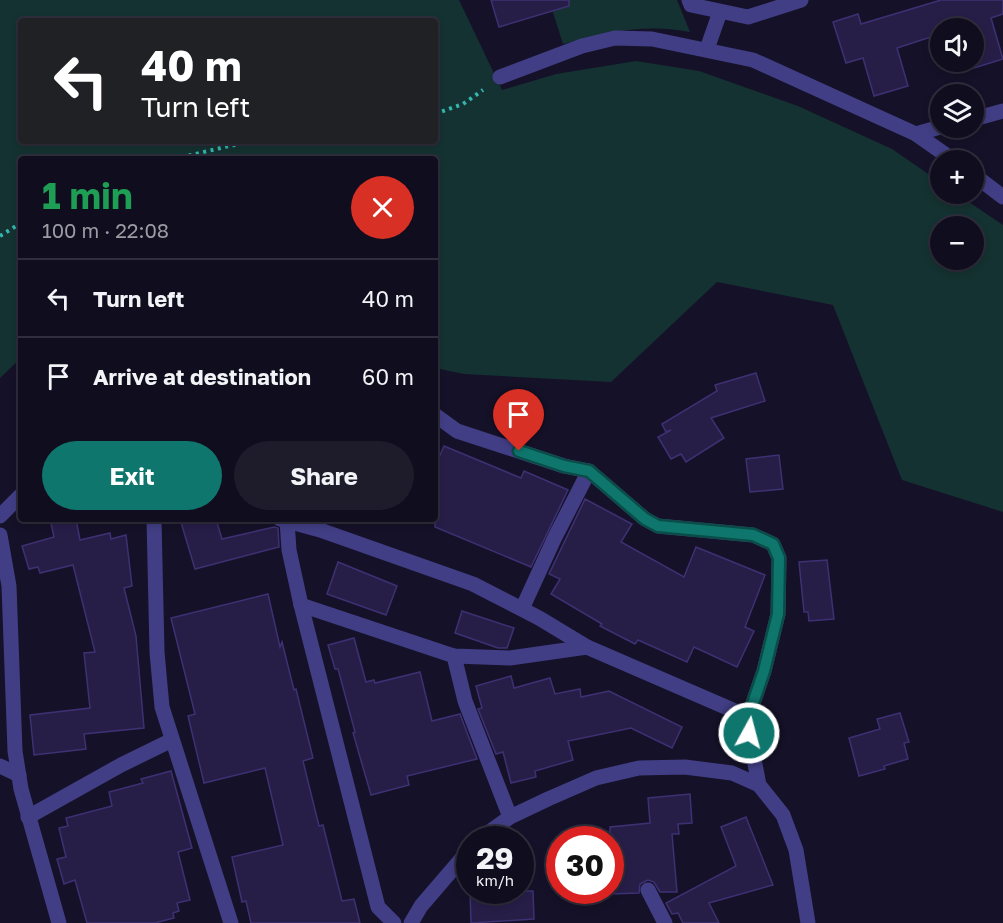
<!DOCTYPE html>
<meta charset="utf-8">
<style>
:root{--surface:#100d1e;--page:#1e1b2b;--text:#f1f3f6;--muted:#9c9ca4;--line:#302d3c;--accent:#0f766e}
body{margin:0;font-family:"Golos Text",sans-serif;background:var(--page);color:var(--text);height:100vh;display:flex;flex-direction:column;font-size:22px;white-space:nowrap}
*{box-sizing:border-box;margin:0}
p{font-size:20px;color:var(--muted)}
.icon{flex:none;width:33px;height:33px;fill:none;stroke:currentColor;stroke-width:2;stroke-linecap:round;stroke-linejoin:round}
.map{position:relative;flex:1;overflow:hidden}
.details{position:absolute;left:18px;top:156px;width:420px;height:366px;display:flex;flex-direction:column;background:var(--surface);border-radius:6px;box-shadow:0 3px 9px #0003,0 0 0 2px var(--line)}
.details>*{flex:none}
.banner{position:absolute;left:18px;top:18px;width:420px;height:126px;border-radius:6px;box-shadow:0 3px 9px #0003,0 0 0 2px var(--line);background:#202124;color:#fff;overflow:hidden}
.fabs{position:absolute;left:930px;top:18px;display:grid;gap:12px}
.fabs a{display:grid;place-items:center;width:54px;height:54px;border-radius:50%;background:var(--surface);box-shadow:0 3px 9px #0003,0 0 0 2px var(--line);font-size:30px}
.speed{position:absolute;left:456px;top:826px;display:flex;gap:12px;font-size:30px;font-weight:700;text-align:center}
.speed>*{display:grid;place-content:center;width:78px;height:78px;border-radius:50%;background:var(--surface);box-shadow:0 3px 9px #0003,0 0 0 2px var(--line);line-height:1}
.speed small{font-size:15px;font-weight:400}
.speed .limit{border:9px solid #d22;background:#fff;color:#111}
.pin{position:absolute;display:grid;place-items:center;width:51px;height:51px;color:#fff;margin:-62px -26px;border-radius:50% 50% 50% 0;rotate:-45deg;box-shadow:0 0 6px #0007}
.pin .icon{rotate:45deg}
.me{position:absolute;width:66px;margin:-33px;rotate:7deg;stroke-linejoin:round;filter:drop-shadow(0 0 4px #0008)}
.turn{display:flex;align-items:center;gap:21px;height:126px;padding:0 24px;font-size:27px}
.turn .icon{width:78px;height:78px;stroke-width:2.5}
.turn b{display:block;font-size:42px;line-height:51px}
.round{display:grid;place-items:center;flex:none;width:63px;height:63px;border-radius:32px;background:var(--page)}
.head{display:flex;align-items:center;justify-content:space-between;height:102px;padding:0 24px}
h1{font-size:36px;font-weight:700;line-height:45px;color:#1e9e55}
.button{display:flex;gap:12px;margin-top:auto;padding:12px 24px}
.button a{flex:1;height:69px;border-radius:36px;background:var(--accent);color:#fff;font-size:24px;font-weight:700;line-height:69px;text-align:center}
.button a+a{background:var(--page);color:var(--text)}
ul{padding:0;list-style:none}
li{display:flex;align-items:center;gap:18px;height:78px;padding:0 24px;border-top:2px solid var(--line)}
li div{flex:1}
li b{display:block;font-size:22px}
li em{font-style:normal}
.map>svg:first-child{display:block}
.green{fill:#143231;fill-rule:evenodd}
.building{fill:#271e48;stroke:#3e3173;stroke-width:1.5}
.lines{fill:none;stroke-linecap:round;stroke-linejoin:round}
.path{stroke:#35b6ae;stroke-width:4;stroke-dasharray:3 4.5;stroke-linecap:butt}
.minor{stroke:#413e85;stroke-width:15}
.route-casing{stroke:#0a4d48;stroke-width:15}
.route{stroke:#0f766e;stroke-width:10}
</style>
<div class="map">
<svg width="1003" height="923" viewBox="0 0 1003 923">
<rect width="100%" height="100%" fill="#151128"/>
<g class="green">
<path d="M0 0H459L502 90 556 74 636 61 699 71 798 106 892 149 940 182V194H957L1003 225V512L902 480 833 305 717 282 611 382 464 374 435 368V159H21V358L0 378ZM21 21H435V141H21ZM940 226H974V260H940Z"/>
<path d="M549 0H677L690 32C641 23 609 33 563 44Z"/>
</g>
<g class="building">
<path d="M491 0H569V6L499 27Z"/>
<path d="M941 0H1003V14L991 18 1003 59 974 68V24L958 28H940V34L897 48 908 86 874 96 863 58 846 63 833 22 858 14 861 24Z"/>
<path d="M756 373 765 401 711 418 724 438 686 462 681 454 671 459 658 437 671 430 666 432 662 424 717 391 715 385Z"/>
<path d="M444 446 521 478 524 471 568 490 531 567 435 527V467Z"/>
<path d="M779 455 783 489 750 492 746 459Z"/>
<path d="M585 499 632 524 621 542 684 577 696 547 765 575 745 627 754 631 737 667 694 647 687 662 638 640 635 644 600 626 602 624 551 594 560 579 549 574Z"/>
<path d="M50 519H76L80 540 110 533 111 539 126 535 132 586 124 588 136 636 144 728 84 734 86 749 34 755 30 715 90 708 84 653 95 652 73 565 40 573 38 567 29 569 22 546 54 537Z"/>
<path d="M180 519H216L222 539 274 527 278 528 279 547 195 569Z"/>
<path d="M827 560 834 619 809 621 808 612H804L799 562Z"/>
<path d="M338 562 397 586 386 615 327 594Z"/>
<path d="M268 594 280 647 282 642 294 690 296 689 313 758 303 761 319 826 323 825 342 901 354 899 360 923H251L246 901 242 902 232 857 283 845 265 768 204 783 188 716 195 714 171 618Z"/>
<path d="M462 611 514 628 507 648H498L455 633Z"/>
<path d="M354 638 366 682 374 680 375 683 420 672 432 721 460 714 477 759 407 776 409 785 371 795 353 733 355 732 338 669H335L328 645Z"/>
<path d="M511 676 514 688 550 678 555 694 580 689 581 697 609 691 682 727 672 748 631 728 568 741 573 760 535 771 536 777 511 783 503 752 496 754 478 709 482 708 476 686Z"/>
<path d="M900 713 909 742 904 743 908 759 884 766 885 769 859 776 849 738 880 729 877 719Z"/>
<path d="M171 771 192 848 178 852 190 900 177 903 179 911 173 913 174 918 155 923H87L75 880 64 884 57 859 66 857 59 828 68 826 66 818 112 806 109 792 143 783 141 779Z"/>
<path d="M690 794 692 823 678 824 679 834H672L677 892H660L654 882 648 880 640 884 639 893 610 894V827L650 823 648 798Z"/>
<path d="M746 817 773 885 709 903 719 923H683L678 913 672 914 666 903 736 866 721 827Z"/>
<path d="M470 891H533L534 919 471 923Z"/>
</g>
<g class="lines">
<g class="path">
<path d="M435 114 463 104 483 90"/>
<path d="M174 159 229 146 258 141"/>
<path d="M0 236 21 223"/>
</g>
<g class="minor">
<path d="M689 0 691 5 748 17 801 0"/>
<path d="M707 49 720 12"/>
<path d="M500 77 582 46 615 38 652 39 753 60 916 134 953 160"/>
<path d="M974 119 1003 111"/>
<path d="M916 134 940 127"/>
<path d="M974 175 1003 197"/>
<path d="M435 415 457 431 564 466 589 471 645 519 658 526 753 535 773 544 779 558 778 614 764 671 752 706 749 733 759 785 783 815 796 850 808 923"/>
<path d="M0 516 21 495"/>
<path d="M154 519 157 652 162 707 231 923"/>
<path d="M280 519 320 530 473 584 539 618 587 647 751 718"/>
<path d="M287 521 289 550 301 605 378 907 394 923"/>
<path d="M0 535 9 586 15 751 21 789 59 923"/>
<path d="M301 605 454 656 510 658 587 647"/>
<path d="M522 609 555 537 589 471"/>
<path d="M454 656 465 701 510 817"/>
<path d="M0 766 19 775"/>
<path d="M28 817 121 765 172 740"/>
<path d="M478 840 510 817 548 799 596 778 639 768 685 767 732 773 759 785"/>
<path d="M648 890 665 923"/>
<path d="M411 923 421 906 470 849"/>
</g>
</g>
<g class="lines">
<defs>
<path id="route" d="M519 451 564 466 589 471 645 519 658 526 753 535 773 544 779 558 778 614 764 671 752 706 749 733"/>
</defs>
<use href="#route" class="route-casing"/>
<use href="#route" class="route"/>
</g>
</svg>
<div class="fabs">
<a><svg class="icon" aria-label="sound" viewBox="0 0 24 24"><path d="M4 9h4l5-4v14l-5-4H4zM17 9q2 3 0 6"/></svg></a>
<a><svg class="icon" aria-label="layers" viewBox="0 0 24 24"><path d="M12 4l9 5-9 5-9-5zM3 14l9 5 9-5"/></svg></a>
<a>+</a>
<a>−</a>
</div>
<div class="speed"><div>29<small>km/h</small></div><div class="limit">30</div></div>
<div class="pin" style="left:519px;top:451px;background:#d93025"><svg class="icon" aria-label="arrive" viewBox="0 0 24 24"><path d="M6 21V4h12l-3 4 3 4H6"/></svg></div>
<svg class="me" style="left:749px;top:733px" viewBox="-20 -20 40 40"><circle r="17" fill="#0f766e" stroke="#fff" stroke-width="3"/><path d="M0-11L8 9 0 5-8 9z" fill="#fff"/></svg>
<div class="banner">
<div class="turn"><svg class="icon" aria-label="left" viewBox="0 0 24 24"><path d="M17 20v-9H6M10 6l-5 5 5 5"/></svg><div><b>40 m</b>Turn left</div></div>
</div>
<section class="details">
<div class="head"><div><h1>1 min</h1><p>100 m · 22:08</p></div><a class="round" style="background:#d93025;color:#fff"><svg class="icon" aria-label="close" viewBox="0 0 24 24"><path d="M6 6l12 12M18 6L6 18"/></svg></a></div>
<ul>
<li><svg class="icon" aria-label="left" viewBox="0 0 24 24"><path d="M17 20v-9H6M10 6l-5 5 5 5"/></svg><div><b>Turn left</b></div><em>40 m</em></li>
<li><svg class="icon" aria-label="arrive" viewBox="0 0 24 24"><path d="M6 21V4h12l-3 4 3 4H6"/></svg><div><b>Arrive at destination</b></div><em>60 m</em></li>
</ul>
<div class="button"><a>Exit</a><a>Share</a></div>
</section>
</div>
